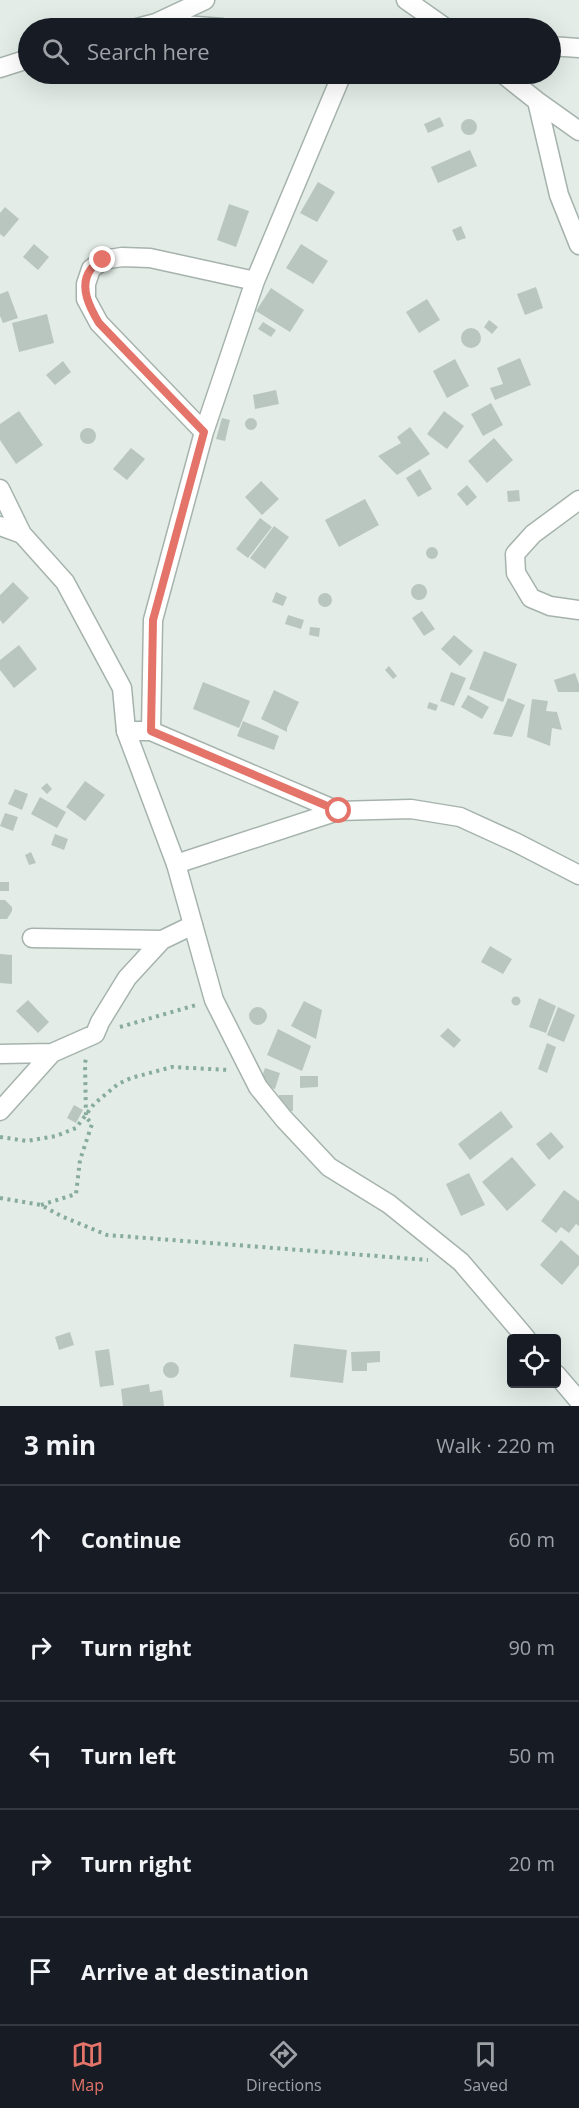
<!DOCTYPE html>
<meta charset="utf-8">
<style>
:root{--surface:#171b24;--page:#242831;--text:#f1f3f6;--muted:#9ea1a6;--line:#363941;--accent:#e47469}
body{margin:0;font-family:"Open Sans",sans-serif;background:var(--page);color:var(--text)}
.controls{position:absolute;right:18px;bottom:18px;display:grid;overflow:hidden;border-radius:6px;box-shadow:0 6px 24px #0002}
.controls button{width:54px;height:54px;display:grid;place-items:center;padding:0;border:0;border-bottom:2px solid var(--line);background:var(--surface);color:var(--text);font:30px sans-serif}
.stop{position:absolute;width:18px;height:18px;margin:-14px;border:4px solid #e47469;border-radius:50%;background:#fff}
.stop.end{background:#e47469;border-color:#fff;box-shadow:0 2px 6px #0008}
.list{margin:0;padding:0;list-style:none}
h2{display:flex;justify-content:space-between;align-items:center;height:78px;margin:0;padding:0 24px;font-size:26px}
h2 small{font-size:20px;font-weight:400;color:var(--muted)}
.list li{display:grid;grid-template-columns:39px 1fr auto;gap:18px;align-items:center;box-sizing:border-box;height:108px;padding:0 24px;border-top:2px solid var(--line)}
.list b{display:block;font-size:22px;white-space:nowrap}
.list em{font-size:20px;font-style:normal;color:var(--muted)}
.icon{flex:none;width:33px;height:33px;fill:none;stroke:currentColor;stroke-width:2;stroke-linecap:round;stroke-linejoin:round}
.map{position:relative;flex:none;width:579px;height:1406px;overflow:hidden}
.search{position:absolute;background:var(--surface);box-shadow:0 6px 24px #0002;left:18px;right:18px;top:18px;height:66px;display:flex;align-items:center;gap:15px;box-sizing:border-box;padding:0 21px;border-radius:33px;color:var(--muted);font-size:22px}
.sheet{height:618px;background:var(--surface)}
nav{display:flex;justify-content:space-around;align-items:center;box-sizing:border-box;height:84px;border-top:2px solid var(--line);background:var(--surface);font-size:16px;color:var(--muted)}
nav a{display:grid;justify-items:center;gap:3px}
nav .on{color:var(--accent)}
.map>svg:first-child{display:block}
</style>
<div class="map">
<svg width="579" height="1406" viewBox="0 0 579 1406">
<rect width="100%" height="100%" fill="#e3ece7"/>
<path fill="#b9c6bf" d="M453 74 454 80 439 83 438 75Z
M440 117 444 126 428 133 424 124Z
M461 127a8 8 0 1 1 16 0a8 8 0 1 1-16 0Z
M470 150 477 166 438 183 431 167Z
M318 182 335 192 317 222 300 213Z
M229 204 249 211 236 247 217 240Z
M5 207 19 219 4 237 0 234V213Z
M461 226 466 238 457 241 452 230Z
M34 244 49 257 38 270 23 257Z
M301 244 328 261 313 284 286 268Z
M536 287 543 308 525 315 517 294Z
M271 288 304 310 290 332 256 311Z
M8 291 18 318 3 323 0 316V294Z
M427 299 440 320 419 333 406 312Z
M47 314 54 343 19 352 12 323Z
M489 320 498 327 492 334 484 327Z
M263 322 276 330 271 337 258 329Z
M461 338a10 10 0 1 1 20 0a10 10 0 1 1-20 0Z
M520 358 531 385 495 400 490 388 503 384 497 368Z
M455 359 469 386 447 398 433 371Z
M63 361 71 372 55 385 46 375Z
M276 390 279 404 255 409 253 395Z
M491 403 503 425 483 436 471 414Z
M19 411 43 445 16 464 0 440V424Z
M444 411 464 426 447 449 427 434Z
M245 424a6 6 0 1 1 12 0a6 6 0 1 1-12 0Z
M222 418 230 420 225 441 216 439Z
M410 427 430 454 397 475 378 456 401 443 397 437Z
M80 436a8 8 0 1 1 16 0a8 8 0 1 1-16 0Z
M494 438 513 460 487 483 468 461Z
M131 448 145 459 127 480 113 469Z
M420 469 432 489 418 497 406 478Z
M261 481 279 499 262 515 245 497Z
M467 485 477 497 467 506 457 494Z
M519 490 520 501 508 502 507 491Z
M365 499 379 525 339 547 325 520Z
M260 518 272 527 248 558 236 549Z
M274 526 289 537 265 569 250 558Z
M426 553a6 6 0 1 1 12 0a6 6 0 1 1-12 0Z
M13 582 29 598 3 624 0 620V595Z
M411 592a8 8 0 1 1 16 0a8 8 0 1 1-16 0Z
M276 592 287 597 283 606 272 602Z
M318 600a7 7 0 1 1 14 0a7 7 0 1 1-14 0Z
M422 611 435 629 424 636 412 618Z
M288 615 304 620 301 629 285 624Z
M310 627 320 628 319 637 309 635Z
M454 635 473 651 460 666 441 649Z
M19 645 37 669 14 688 0 670V660Z
M484 651 517 664 503 702 469 689Z
M389 666 397 676 393 679 385 670Z
M451 672 466 678 454 706 440 701Z
M575 673 579 684V692H558L554 680Z
M203 682 250 701 239 728 193 709Z
M274 690 299 702 287 728V732L261 719Z
M468 695 489 707 482 719 461 707Z
M508 698 525 705 512 737 493 734Z
M532 699 548 701 546 711 557 712 562 730 552 728 550 746 527 737Z
M429 702 438 705 436 711 427 708Z
M243 721 279 736 274 750 237 736Z
M85 781 105 795 85 821 66 807Z
M47 783 52 789 47 794 41 788Z
M15 789 28 794 22 810 8 804Z
M40 797 66 812 57 828 31 814Z
M5 813 18 817 13 831 0 826Z
M55 834 68 839 64 850 51 845Z
M31 852 36 863 29 865 25 855Z
M0 882H9V891H0Z
M0 900H5L12 907V911L7 919H0Z
M490 946 512 959 503 974 481 962Z
M0 954 12 955V984L0 983Z
M511.5 1001a4.5 4.5 0 1 1 9 0a4.5 4.5 0 1 1-9 0Z
M539 998 556 1006 546 1033 529 1027Z
M28 1000 49 1022 38 1033 16 1011Z
M304 1001 322 1010 316 1039 291 1026Z
M558 1007 575 1015 564 1042 547 1035Z
M249 1016a9 9 0 1 1 18 0a9 9 0 1 1-18 0Z
M448 1028 461 1040 454 1048 440 1036Z
M278 1029 311 1046 302 1071 267 1055Z
M547 1043 556 1047 547 1073 538 1069Z
M265 1068 280 1073 275 1089 259 1085Z
M300 1076H318V1087L300 1088Z
M279 1095H293V1111H280Z
M74 1105 83 1110 76 1123 67 1118Z
M501 1111 513 1127 470 1160 458 1144Z
M551 1132 564 1147 549 1160 536 1144Z
M512 1157 536 1185 507 1211 482 1182Z
M469 1173 485 1205 461 1216 446 1184Z
M564 1190 579 1201V1226L576 1224 569 1233 561 1227 556 1233 541 1221Z
M561 1240 579 1256V1265L562 1285 540 1265Z
M70 1332 74 1345 59 1350 55 1337Z
M294 1344 347 1350 343 1383 290 1377Z
M109 1349 114 1385 100 1387 95 1351Z
M380 1351V1362L367 1363V1371H352L351 1352Z
M163 1370a8 8 0 1 1 16 0a8 8 0 1 1-16 0Z
M149 1384 150 1392 162 1390 164 1406H123L121 1389Z"/>
<g fill="none" stroke-linecap="round" stroke-linejoin="round">
<defs>
<path id="minor" d="M406 0 446 28
M158 23 222 28
M137 28 156 23 205 0
M550 46 579 48
M0 68 28 59
M503 74 537 101 579 131
M537 101 559 195 579 245
M204 432 99 323 86 299V284L91 269 103 260 122 257 150 258 255 281
M579 500 533 534 515 554 516 573 531 598 550 606 579 610
M0 526 22 534
M126 731H151L153 620 204 432 255 281 342 74
M151 731 338 811
M176 864 338 811 411 809 460 817 517 843 579 875
M32 938 162 940
M0 1054 52 1053
M0 1111 52 1053 95 1034 100 1022 127 978 162 940 193 925"/>
<path id="tertiary" d="M0 489 22 534 65 582 122 688 126 731 176 864 214 1000 258 1087 284 1119 329 1167 389 1204 461 1262 526 1338
M556 1374 579 1401"/>
</defs>
<use href="#minor" stroke="#a6b3ad" stroke-width="21"/>
<use href="#tertiary" stroke="#a6b3ad" stroke-width="21"/>
<path stroke="#87ac9b" stroke-width="4" stroke-dasharray="3 4.5" stroke-linecap="butt" d="M120 1027 196 1005
M0 1137 27 1141 56 1136 76 1128 94 1104 118 1084 131 1078 172 1067 229 1070
M0 1198 41 1205 61 1216 107 1235 428 1260
M41 1205 76 1194 80 1160 92 1124 86 1117 85 1063 86 1059"/>
<use href="#minor" stroke="#fff" stroke-width="18"/>
<use href="#tertiary" stroke="#fff" stroke-width="18"/>
</g>
<g fill="none" stroke-linecap="round" stroke-linejoin="round">
<path stroke="#e47469" stroke-width="8" d="M103 260C99 262 94 265 91 269 78 286 90 308 99 323L204 432 153 620 151 731 339 811"/>
</g>
</svg>
<div class="controls">
<button><svg class="icon" aria-label="locate" viewBox="0 0 24 24"><circle cx="12" cy="12" r="6"/><path d="M12 2v4M12 18v4M2 12h4M18 12h4"/></svg></button>
</div>
<div class="stop" style="left:339px;top:811px"></div>
<div class="stop end" style="left:103px;top:260px"></div>
<div class="search"><svg class="icon" aria-label="search" viewBox="0 0 24 24"><circle cx="10" cy="10" r="6"/><path d="M15 15l6 6"/></svg>Search here</div>
</div>
<section class="sheet">
<h2>3 min<small>Walk · 220 m</small></h2>
<ul class="list">
<li><svg class="icon" aria-label="ahead" viewBox="0 0 24 24"><path d="M12 20V5M6 11l6-6 6 6"/></svg><div><b>Continue</b></div><em>60 m</em></li>
<li><svg class="icon" aria-label="right" viewBox="0 0 24 24"><path d="M7 20v-9h11M14 6l5 5-5 5"/></svg><div><b>Turn right</b></div><em>90 m</em></li>
<li><svg class="icon" aria-label="left" viewBox="0 0 24 24"><path d="M17 20v-9H6M10 6l-5 5 5 5"/></svg><div><b>Turn left</b></div><em>50 m</em></li>
<li><svg class="icon" aria-label="right" viewBox="0 0 24 24"><path d="M7 20v-9h11M14 6l5 5-5 5"/></svg><div><b>Turn right</b></div><em>20 m</em></li>
<li><svg class="icon" aria-label="arrive" viewBox="0 0 24 24"><path d="M6 21V4h12l-3 4 3 4H6"/></svg><div><b>Arrive at destination</b></div></li>
</ul>
</section>
<nav>
<a class="on"><svg class="icon" aria-label="map" viewBox="0 0 24 24"><path d="M3 6l6-2 6 2 6-2v14l-6 2-6-2-6 2zM9 4v14M15 6v14"/></svg>Map</a>
<a><svg class="icon" aria-label="directions" viewBox="0 0 24 24"><path d="M12 3l9 9-9 9-9-9zM9 14v-3h6M13 9l2 2-2 2"/></svg>Directions</a>
<a><svg class="icon" aria-label="saved" viewBox="0 0 24 24"><path d="M7 4h10v16l-5-4-5 4z"/></svg>Saved</a>
</nav>
